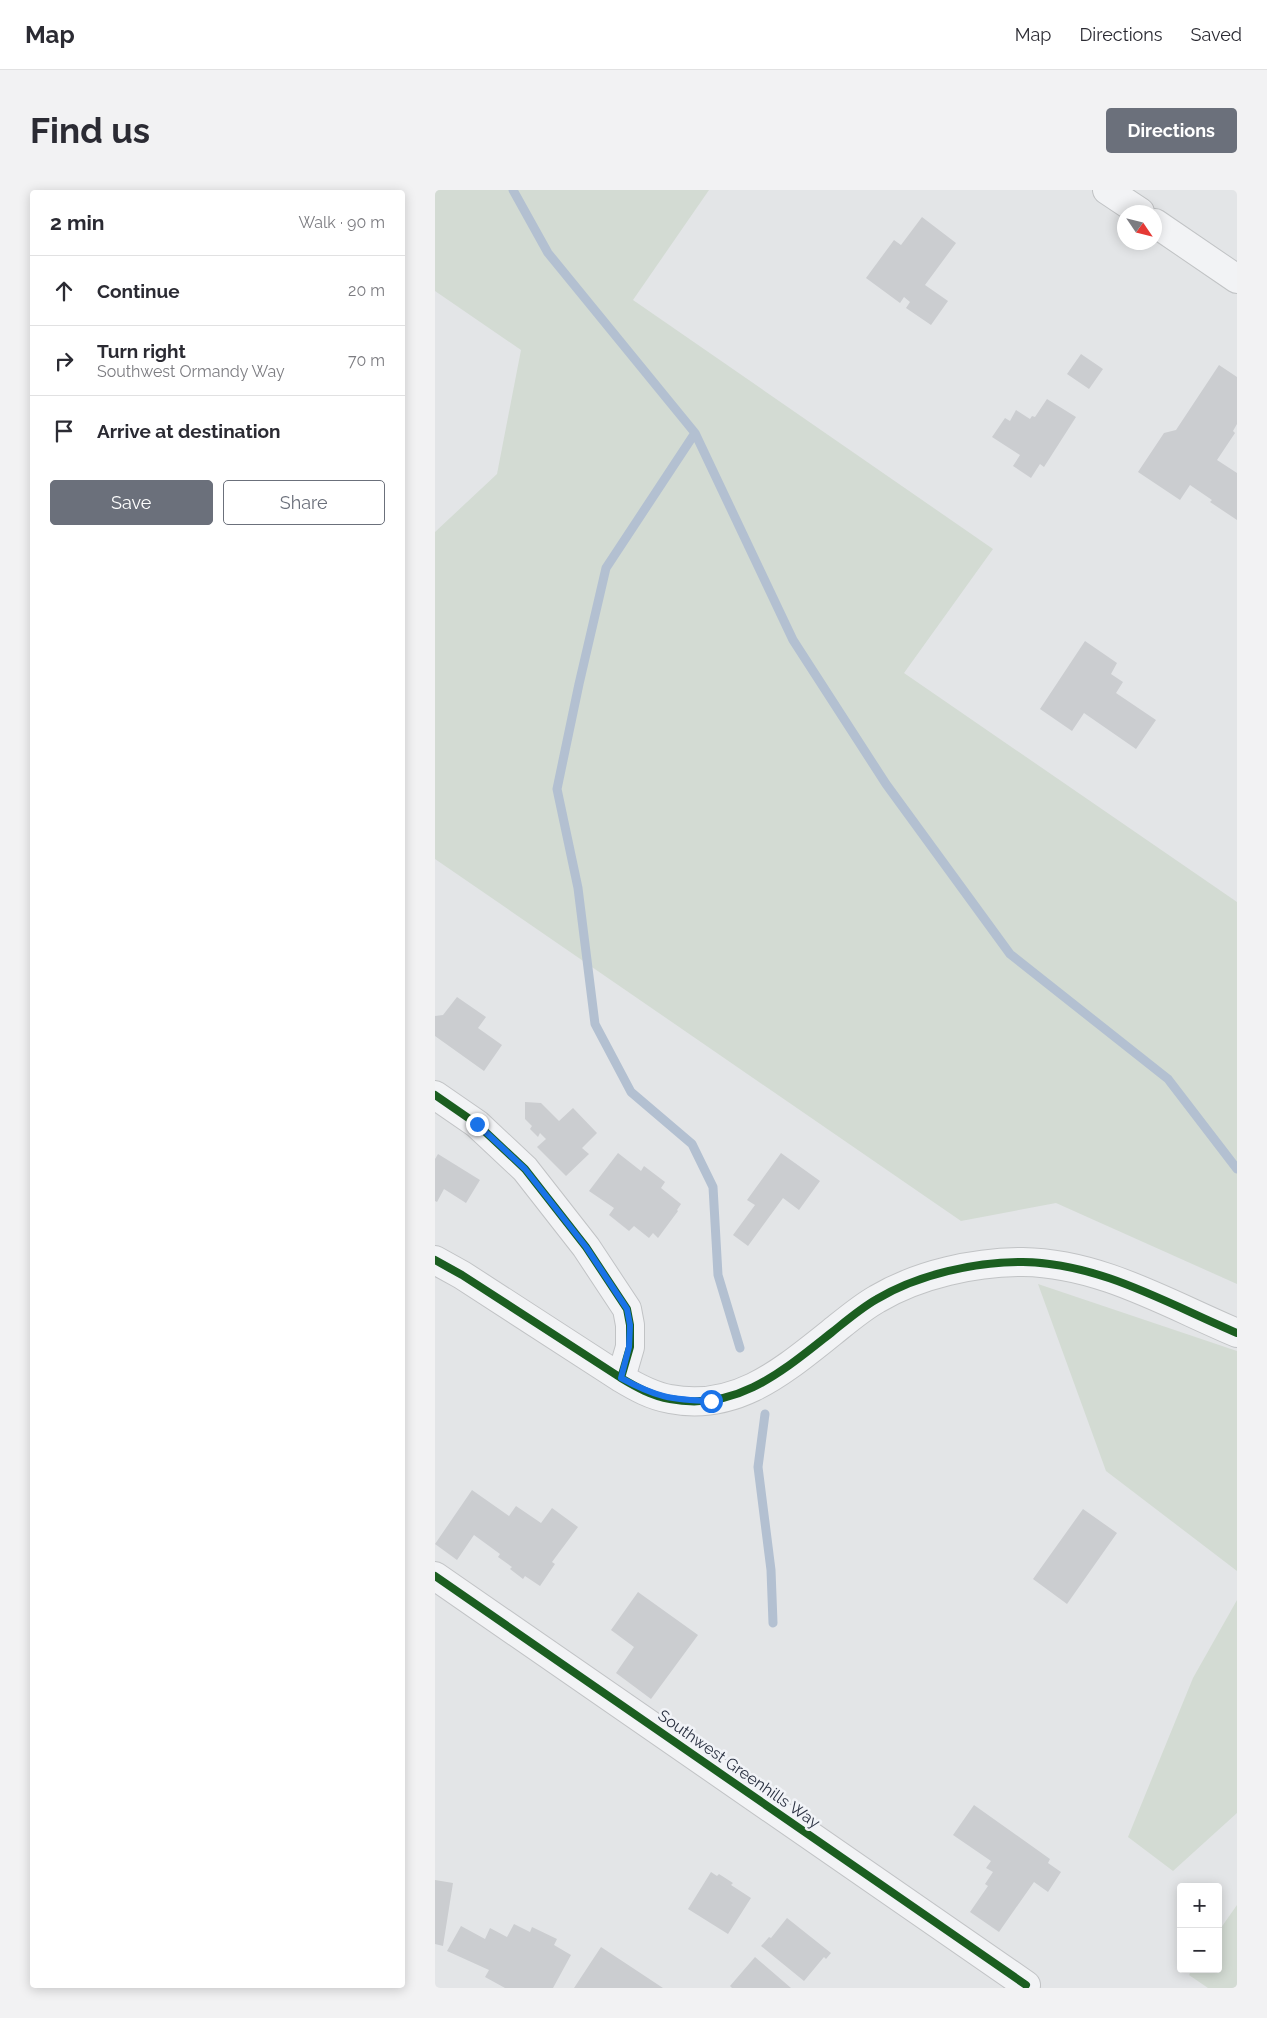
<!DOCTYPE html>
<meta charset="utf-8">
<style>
:root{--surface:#fff;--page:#f2f2f3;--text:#2b2b33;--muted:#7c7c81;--line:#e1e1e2;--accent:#6b707b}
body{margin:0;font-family:Raleway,sans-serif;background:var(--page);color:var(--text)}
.controls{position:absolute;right:15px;bottom:15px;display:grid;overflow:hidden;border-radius:5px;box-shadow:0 2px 12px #0003}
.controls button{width:45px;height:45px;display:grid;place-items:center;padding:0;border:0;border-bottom:1px solid var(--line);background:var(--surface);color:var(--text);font:25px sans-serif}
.compass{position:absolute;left:682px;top:15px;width:45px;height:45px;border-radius:50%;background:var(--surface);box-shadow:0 2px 12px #0003;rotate:125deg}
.stop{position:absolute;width:15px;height:15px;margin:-11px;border:4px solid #1a73e8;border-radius:50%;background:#fff}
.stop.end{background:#1a73e8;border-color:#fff;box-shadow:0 1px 5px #0008}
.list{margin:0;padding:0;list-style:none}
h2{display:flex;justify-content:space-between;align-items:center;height:65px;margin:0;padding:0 20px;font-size:21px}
h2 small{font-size:16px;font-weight:400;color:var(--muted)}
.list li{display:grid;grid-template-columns:32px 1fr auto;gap:15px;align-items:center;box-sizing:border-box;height:70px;padding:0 20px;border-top:1px solid var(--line)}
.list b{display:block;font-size:19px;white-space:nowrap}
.list p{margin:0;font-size:16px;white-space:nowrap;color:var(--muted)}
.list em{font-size:16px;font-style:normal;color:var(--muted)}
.actions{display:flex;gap:10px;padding:15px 20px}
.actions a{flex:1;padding:11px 0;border:1px solid var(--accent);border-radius:5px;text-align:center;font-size:18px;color:var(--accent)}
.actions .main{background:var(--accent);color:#fff}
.icon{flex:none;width:28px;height:28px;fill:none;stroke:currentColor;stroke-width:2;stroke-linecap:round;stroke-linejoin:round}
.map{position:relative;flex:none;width:802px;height:1798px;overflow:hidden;border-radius:5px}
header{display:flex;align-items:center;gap:30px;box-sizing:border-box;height:70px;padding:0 25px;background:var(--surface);border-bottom:1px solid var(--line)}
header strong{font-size:24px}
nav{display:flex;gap:28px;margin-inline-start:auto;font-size:18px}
.intro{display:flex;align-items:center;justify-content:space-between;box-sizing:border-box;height:120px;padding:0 30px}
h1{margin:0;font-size:35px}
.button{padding:12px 22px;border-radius:5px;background:var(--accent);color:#fff;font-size:18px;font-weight:700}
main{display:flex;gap:30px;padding:0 30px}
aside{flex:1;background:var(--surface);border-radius:5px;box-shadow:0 2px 12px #0003}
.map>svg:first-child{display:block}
</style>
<header>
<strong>Map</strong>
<nav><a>Map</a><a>Directions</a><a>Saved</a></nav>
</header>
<div class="intro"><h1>Find us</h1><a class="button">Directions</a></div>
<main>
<aside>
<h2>2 min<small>Walk · 90 m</small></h2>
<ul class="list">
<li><svg class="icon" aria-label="ahead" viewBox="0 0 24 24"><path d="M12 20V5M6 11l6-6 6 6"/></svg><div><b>Continue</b></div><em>20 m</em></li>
<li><svg class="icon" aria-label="right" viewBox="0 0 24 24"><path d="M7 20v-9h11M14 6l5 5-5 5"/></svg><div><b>Turn right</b><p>Southwest Ormandy Way</p></div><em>70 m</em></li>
<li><svg class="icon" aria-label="arrive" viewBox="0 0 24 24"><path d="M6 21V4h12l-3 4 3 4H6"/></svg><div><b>Arrive at destination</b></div></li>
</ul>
<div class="actions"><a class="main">Save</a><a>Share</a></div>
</aside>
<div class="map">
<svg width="802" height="1798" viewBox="0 0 802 1798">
<rect width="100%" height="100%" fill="#e3e5e7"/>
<path fill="#d3dbd3" d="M0 0H274L198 110 558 359 469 483 802 712V1094L621 1013 526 1031 0 669V342L62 284 86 160 0 101Z
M603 1094 802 1161V1381L671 1281Z
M802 1410V1623L738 1681 693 1647 758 1488Z
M802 1715V1798H773L754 1785 757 1779H783V1742Z"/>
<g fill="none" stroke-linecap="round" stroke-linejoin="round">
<path stroke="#b3c0d1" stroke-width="9" d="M78 0 113 63 260 243 358 450 451 594 575 764 733 889 802 979
M260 243 171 378 144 494 122 599 143 698 160 834 196 902 257 954 278 997 283 1085 305 1158
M330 1224 323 1277 336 1380 338 1433"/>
</g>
<path fill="#cbcdd0" d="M487 27 521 53 490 95 513 111 496 135 471 118 475 112 469 107 465 113 431 88 459 50 466 55Z
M646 164 668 179 654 199 632 184Z
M784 175 802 187V234L798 241 800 243 782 270 802 283V330L775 312 777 310 755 295 745 310 703 282 729 243 741 240Z
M612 209 641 227 609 277 605 274 596 288 578 276 585 265 557 247 570 228 575 231 581 220 595 229 597 226 600 227Z
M650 451 682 473 676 484 688 492 681 503 721 530 701 559 649 523 637 541 605 519Z
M22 807 51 827 43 838 67 855 49 881 0 846V826L8 825Z
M90 912 106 913 124 931 138 918 162 943 147 958 154 964 131 986 102 957 111 949 105 943 103 947 95 939 97 936 90 929Z
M183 963 206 981 209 976 230 992 226 998 246 1014 242 1020 243 1021 223 1048 218 1043 214 1048 199 1036 194 1041 174 1025 179 1018 154 1001Z
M346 963 385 991 364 1020 348 1008 313 1056 298 1045 320 1015 312 1010Z
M3 964 45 990 31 1013 9 999 2 1012 0 1011V969Z
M37 1300 74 1326 81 1316 106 1333 117 1318 143 1337 117 1372 120 1374 105 1396 90 1386 88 1389 75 1379 77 1377 63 1367 65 1364 39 1345 22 1370 0 1354Z
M648 1319 682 1343 632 1414 598 1389Z
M203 1402 263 1445 216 1509 181 1483 199 1457 176 1440Z
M539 1615 615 1669 613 1673 626 1682 613 1702 599 1692 564 1742 535 1722 553 1696 550 1694 558 1682 551 1678 556 1671 518 1645Z
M276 1682 282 1686 284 1684 298 1693 296 1695 316 1708 293 1744 253 1719Z
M0 1690 18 1693 8 1756 0 1754Z
M352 1728 396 1763 391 1769 389 1767 369 1791 326 1756 334 1747 336 1748Z
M79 1734 95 1742 97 1737 122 1749 119 1755 136 1765 118 1798H70L50 1787 54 1780 12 1761 26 1736 50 1749 55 1738 72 1747Z
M166 1757 228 1798H139Z
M320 1767 356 1798H297L295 1796Z"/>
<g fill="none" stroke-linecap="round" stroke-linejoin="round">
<defs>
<path id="minor" d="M672 0 705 22
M720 33 802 89
M0 905 42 934 90 979 151 1057 192 1119 195 1135V1157L186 1188
M0 1070 27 1085 186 1188C201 1197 217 1206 235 1209 301 1222 348 1181 396 1143 411 1131 426 1118 442 1109 484 1084 540 1072 588 1072 665 1073 733 1114 802 1143
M0 1386 591 1795"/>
</defs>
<use href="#minor" stroke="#c1c3c5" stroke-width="30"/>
<use href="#minor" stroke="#f2f3f5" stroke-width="28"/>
<defs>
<path id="cycleway" d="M0 905 42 934 90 979 151 1057 192 1119 195 1135V1157L186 1188
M0 1070 27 1085 186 1188C201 1197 217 1206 235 1209 301 1222 348 1181 396 1143 411 1131 426 1118 442 1109 484 1084 540 1072 588 1072 665 1073 733 1114 802 1143
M0 1386 591 1795"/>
</defs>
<use href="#cycleway" stroke="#f1f3f7" stroke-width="11"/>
<use href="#cycleway" stroke="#1b5e20" stroke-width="8"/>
</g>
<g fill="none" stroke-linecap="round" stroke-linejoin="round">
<path stroke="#1a73e8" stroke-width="6" d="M42 934 90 979 151 1057 192 1119 195 1135 194 1157 186 1188C221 1207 236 1210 276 1211"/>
</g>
<g text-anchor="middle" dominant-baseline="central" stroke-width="5" stroke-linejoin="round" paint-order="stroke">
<g font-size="16" fill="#2a3141" stroke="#f1f3f7">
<text transform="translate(304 1579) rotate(35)">Southwest Greenhills Way</text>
</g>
</g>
</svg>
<div class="controls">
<button>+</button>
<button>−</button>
</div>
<svg class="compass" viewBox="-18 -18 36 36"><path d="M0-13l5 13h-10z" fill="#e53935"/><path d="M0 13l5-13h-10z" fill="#7c7c81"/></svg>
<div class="stop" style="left:276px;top:1211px"></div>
<div class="stop end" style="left:42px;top:934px"></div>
</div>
</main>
